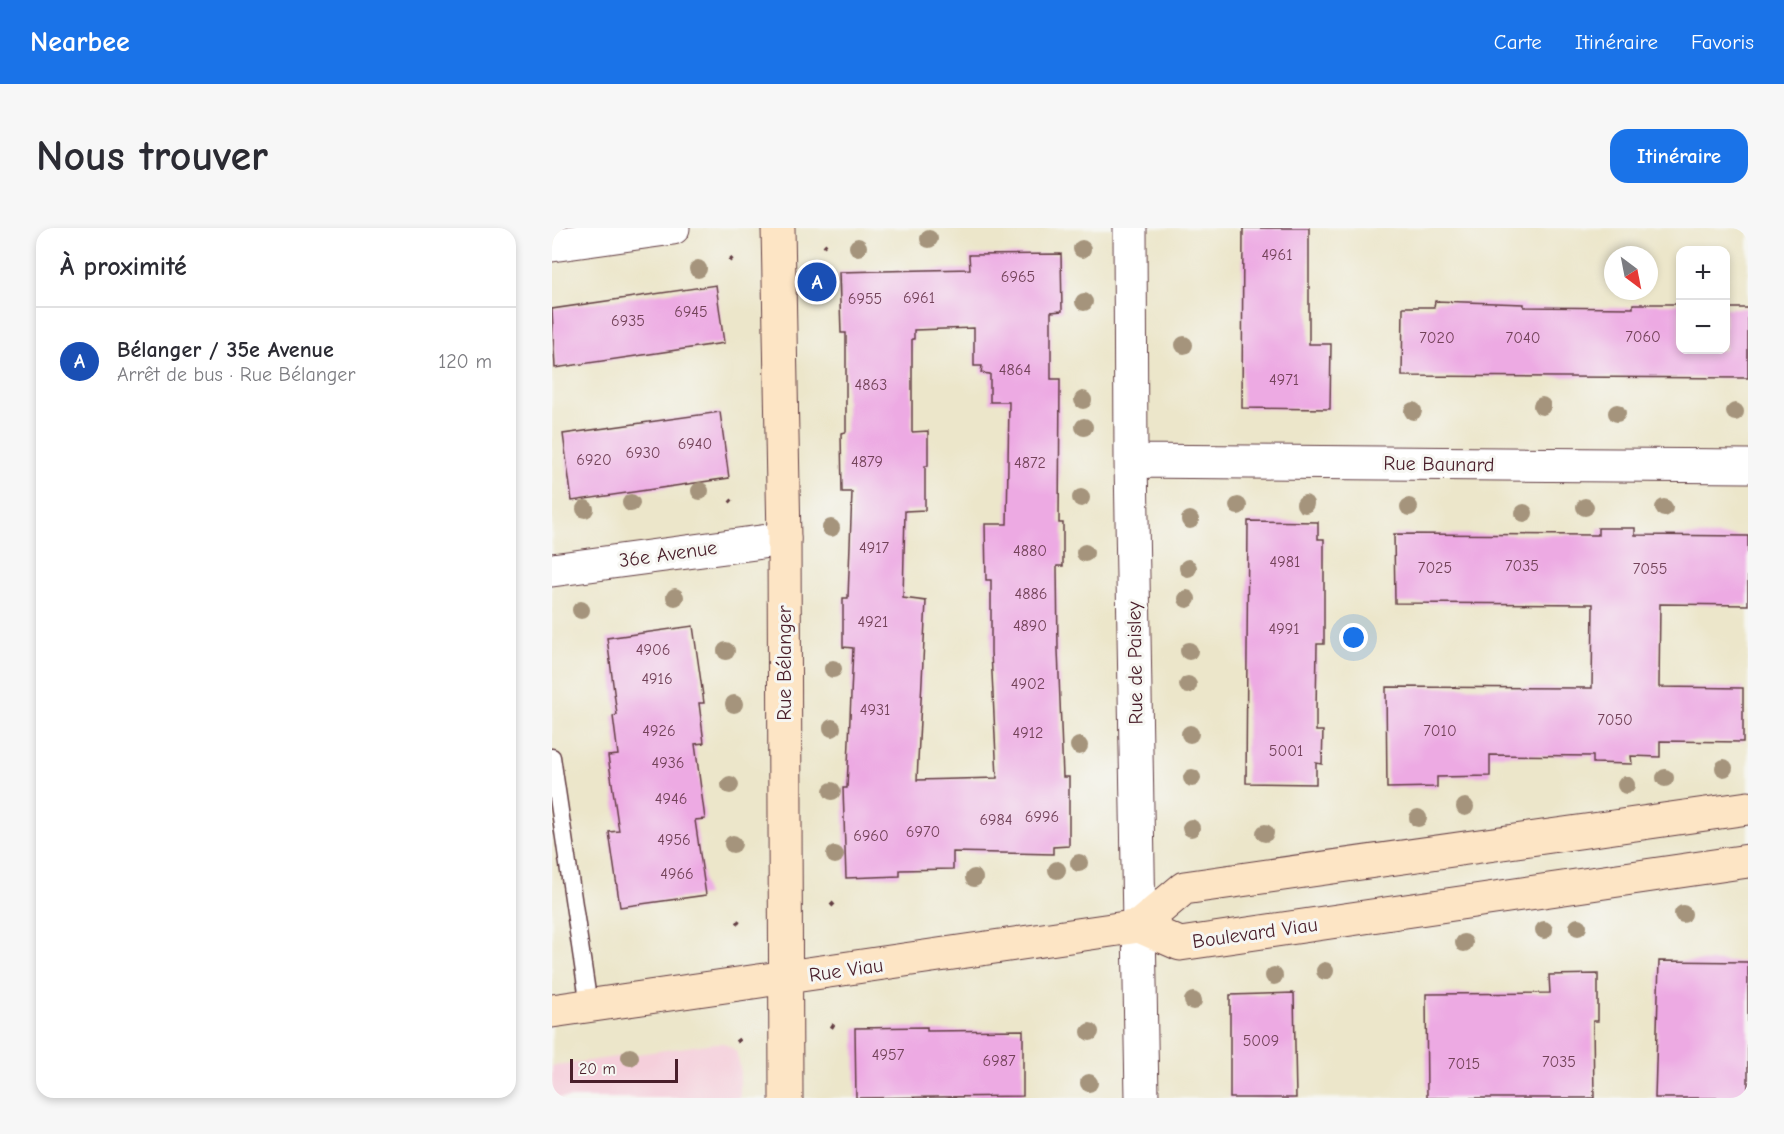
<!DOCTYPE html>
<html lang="fr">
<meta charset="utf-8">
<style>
:root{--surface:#fff;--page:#f7f7f7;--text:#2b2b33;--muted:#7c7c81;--line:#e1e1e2;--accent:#1a73e8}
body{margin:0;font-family:"Comic Neue",sans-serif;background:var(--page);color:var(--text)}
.controls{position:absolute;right:18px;top:18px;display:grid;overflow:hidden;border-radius:12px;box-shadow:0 3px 9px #0003}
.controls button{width:54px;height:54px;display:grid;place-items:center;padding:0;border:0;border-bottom:2px solid var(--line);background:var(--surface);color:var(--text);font:30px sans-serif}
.compass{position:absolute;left:1052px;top:18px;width:54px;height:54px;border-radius:50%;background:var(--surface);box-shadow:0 3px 9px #0003;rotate:148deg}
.scale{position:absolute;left:18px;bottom:15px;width:108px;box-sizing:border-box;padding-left:6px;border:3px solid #4a1f2b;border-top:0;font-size:16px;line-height:21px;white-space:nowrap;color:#4a1f2b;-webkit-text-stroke:4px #f6f6f2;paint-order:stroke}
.you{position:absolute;left:802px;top:410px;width:21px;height:21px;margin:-15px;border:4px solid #fff;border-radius:50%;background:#1a73e8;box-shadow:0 0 0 9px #1a73e833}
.badge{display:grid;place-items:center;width:39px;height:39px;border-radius:50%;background:var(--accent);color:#fff;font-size:20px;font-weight:700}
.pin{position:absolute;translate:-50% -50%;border:3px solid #fff;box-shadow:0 2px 6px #0006}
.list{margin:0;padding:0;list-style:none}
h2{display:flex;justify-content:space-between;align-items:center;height:78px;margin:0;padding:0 24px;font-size:26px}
h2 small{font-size:20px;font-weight:400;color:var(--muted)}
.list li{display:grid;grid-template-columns:39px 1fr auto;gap:18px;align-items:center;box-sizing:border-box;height:108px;padding:0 24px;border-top:2px solid var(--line)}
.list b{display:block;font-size:22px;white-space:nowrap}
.list p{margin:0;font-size:20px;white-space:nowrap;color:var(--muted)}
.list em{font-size:20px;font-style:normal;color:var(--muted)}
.map{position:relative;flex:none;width:1196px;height:870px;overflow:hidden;border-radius:18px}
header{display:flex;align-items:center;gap:36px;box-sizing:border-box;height:84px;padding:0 30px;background:var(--accent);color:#fff}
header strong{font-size:28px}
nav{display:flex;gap:33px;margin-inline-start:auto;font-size:21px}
.intro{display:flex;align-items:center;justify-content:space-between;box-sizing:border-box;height:144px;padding:0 36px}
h1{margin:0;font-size:42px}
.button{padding:15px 27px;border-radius:18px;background:var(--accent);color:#fff;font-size:21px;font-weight:700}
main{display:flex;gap:36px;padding:0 36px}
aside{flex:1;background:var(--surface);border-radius:18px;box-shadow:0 3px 9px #0003}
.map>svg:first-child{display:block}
</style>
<header>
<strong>Nearbee</strong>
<nav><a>Carte</a><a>Itinéraire</a><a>Favoris</a></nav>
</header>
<div class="intro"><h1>Nous trouver</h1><a class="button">Itinéraire</a></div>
<main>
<aside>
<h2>À proximité<small></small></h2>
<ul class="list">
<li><span class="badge" style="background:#1a4fb4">A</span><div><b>Bélanger / 35e Avenue</b><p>Arrêt de bus · Rue Bélanger</p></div><em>120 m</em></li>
</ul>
</aside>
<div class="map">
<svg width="1196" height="870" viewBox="0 0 1196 870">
<rect width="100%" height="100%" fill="#f6f6f2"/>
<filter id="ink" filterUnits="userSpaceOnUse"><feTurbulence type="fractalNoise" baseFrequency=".0167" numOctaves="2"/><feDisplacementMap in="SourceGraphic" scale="12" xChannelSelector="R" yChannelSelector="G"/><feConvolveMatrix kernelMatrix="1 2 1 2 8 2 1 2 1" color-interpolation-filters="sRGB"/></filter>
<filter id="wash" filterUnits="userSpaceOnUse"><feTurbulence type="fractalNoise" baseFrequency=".008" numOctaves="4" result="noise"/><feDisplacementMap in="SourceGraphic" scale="24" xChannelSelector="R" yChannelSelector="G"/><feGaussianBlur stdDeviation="1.35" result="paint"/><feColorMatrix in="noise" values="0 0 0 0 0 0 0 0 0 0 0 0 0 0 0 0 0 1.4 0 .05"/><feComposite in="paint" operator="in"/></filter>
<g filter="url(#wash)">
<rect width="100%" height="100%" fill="#ece6ca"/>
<path fill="#f5cfdb" d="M163 815H172L184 823 188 838V870H0V838Z"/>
<g id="blocks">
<path fill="#edaae3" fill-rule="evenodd" d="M691 0H757V116H779L778 181 690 180Z
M509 26 510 83 499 84V151H508L507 295H511V338H505L506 422 511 549H517V618L501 619V626L401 624V641L348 642V648L294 650 291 560H295L301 420 291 419V370H296L300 264H290L289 205 294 204V105H289L287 44 418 41 417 27ZM422 100V138H430L429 145 438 146V174H457L455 296H433L434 352H439V424L445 550 365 552 374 373 351 370 353 283 373 282V238H376V203L360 204V111H362V102Z
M164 57 172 115 3 140 0 81Z
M883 73 972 76V79L1081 80V76H1128V122H1173V80H1196V150L850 148 851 79H882Z
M168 184 177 250 20 273 11 206Z
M696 293 766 294V311H772V416H765L764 485V503H771L770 536 764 535V556L694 555Z
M1046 300H1083V307L1196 308V377L1108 376 1107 459 1191 460V514L1108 513V529L1079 528 1080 536 1041 535V528L938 527V548L885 549V559L835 560 834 459 1040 460 1041 376 843 375 842 306 1046 307Z
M141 398 152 475H147L152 515 143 516 153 591 143 592 154 667 68 679 57 604 67 603 56 528 66 527 61 488 65 487 55 410Z
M1107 733 1196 734V870H1103Z
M1046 746V793H1041L1042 870H875L874 766 998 765 997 747Z
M742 765 744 870H678V767Z
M375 799V803L471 802V868L304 870 303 800Z"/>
</g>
</g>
<g filter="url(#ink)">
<use href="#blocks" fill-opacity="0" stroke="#623d43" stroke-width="1.5"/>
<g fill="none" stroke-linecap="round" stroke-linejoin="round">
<defs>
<path id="lane" d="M0 529 37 778"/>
<path id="street" d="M578 0 579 233 590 870
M0 17 121 0
M579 233 1196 238
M0 342 232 311"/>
<path id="secondary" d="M226 0 232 311 234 870
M587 698 632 660 1196 580
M587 698 628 716 1196 633
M0 783 587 698"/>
</defs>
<use href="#lane" stroke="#623d43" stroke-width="19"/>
<use href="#street" stroke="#623d43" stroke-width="35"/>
<use href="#secondary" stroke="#623d43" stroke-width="35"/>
<path stroke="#623d43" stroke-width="4" stroke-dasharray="4.5 4.5" stroke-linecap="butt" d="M272 16 274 18
M177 33 181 29
M178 272 180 274
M279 678 282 675
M185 693 188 695
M279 797 282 799
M184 814 188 811"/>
<use href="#lane" stroke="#fff" stroke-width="16"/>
<use href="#street" stroke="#fff" stroke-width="33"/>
<use href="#secondary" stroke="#fde5c5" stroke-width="33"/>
</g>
<g fill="#a5947c">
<circle cx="377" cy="11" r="9"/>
<circle cx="306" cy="19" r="9"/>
<circle cx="530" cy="21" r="9"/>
<circle cx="146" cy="41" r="9"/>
<circle cx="532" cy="74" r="9"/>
<circle cx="632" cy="117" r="9"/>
<circle cx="531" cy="172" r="9"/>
<circle cx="990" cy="178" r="9"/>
<circle cx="861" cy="183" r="9"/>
<circle cx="1183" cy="184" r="9"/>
<circle cx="1065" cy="185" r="9"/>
<circle cx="532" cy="199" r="9"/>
<circle cx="148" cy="263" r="9"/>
<circle cx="529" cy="270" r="9"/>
<circle cx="79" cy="275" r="9"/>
<circle cx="753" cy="276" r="9"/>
<circle cx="686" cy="278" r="9"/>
<circle cx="857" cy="279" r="9"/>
<circle cx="1033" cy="279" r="9"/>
<circle cx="1112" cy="280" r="9"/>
<circle cx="33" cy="281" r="9"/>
<circle cx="972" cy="285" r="9"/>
<circle cx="638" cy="292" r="9"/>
<circle cx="279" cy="300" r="9"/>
<circle cx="533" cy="325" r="9"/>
<circle cx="636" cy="340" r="9"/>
<circle cx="123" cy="369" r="9"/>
<circle cx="635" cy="371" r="9"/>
<circle cx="29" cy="382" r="9"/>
<circle cx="174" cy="423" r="9"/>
<circle cx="637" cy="423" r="9"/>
<circle cx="281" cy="441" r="9"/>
<circle cx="636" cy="457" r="9"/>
<circle cx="182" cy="476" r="9"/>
<circle cx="280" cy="500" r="9"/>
<circle cx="638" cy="506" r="9"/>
<circle cx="527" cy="518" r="9"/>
<circle cx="1172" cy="540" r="9"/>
<circle cx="640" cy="550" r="9"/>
<circle cx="1113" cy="550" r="9"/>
<circle cx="178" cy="557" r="9"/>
<circle cx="1074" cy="557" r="9"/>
<circle cx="280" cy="563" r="9"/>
<circle cx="913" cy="579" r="9"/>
<circle cx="866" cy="590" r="9"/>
<circle cx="639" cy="600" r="9"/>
<circle cx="713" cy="605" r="9"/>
<circle cx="181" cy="616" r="9"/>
<circle cx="283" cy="627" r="9"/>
<circle cx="527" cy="635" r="9"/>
<circle cx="505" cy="642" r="9"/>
<circle cx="422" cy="650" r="9"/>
<circle cx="1131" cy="686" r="9"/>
<circle cx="1026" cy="699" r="9"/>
<circle cx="992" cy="702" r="9"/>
<circle cx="912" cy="715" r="9"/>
<circle cx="773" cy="743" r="9"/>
<circle cx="722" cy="748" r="9"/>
<circle cx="641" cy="773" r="9"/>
<circle cx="538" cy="804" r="9"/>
<circle cx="78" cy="829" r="9"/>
<circle cx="537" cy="855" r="9"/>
</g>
</g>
<g text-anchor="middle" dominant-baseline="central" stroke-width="6" stroke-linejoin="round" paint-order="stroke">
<g font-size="16" fill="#734259">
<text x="725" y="27">4961</text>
<text x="466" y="49">6965</text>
<text x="367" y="70">6961</text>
<text x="313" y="71">6955</text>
<text x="139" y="84">6945</text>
<text x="76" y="93">6935</text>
<text x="1091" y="109">7060</text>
<text x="885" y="110">7020</text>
<text x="971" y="110">7040</text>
<text x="463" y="142">4864</text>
<text x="732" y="152">4971</text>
<text x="319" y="157">4863</text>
<text x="143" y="216">6940</text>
<text x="91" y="225">6930</text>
<text x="42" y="232">6920</text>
<text x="315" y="234">4879</text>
<text x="478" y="235">4872</text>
<text x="322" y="320">4917</text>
<text x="478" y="323">4880</text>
<text x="733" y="334">4981</text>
<text x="970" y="338">7035</text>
<text x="883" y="340">7025</text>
<text x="1098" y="341">7055</text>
<text x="479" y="366">4886</text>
<text x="321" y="394">4921</text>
<text x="478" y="398">4890</text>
<text x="732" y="401">4991</text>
<text x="101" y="422">4906</text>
<text x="105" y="451">4916</text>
<text x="476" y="456">4902</text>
<text x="323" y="482">4931</text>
<text x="1063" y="492">7050</text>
<text x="107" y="503">4926</text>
<text x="888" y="503">7010</text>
<text x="476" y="505">4912</text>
<text x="734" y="523">5001</text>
<text x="116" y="535">4936</text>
<text x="119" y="571">4946</text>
<text x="490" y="589">6996</text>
<text x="444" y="592">6984</text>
<text x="371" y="604">6970</text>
<text x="319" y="608">6960</text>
<text x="122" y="612">4956</text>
<text x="125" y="646">4966</text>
<text x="709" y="813">5009</text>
<text x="336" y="827">4957</text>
<text x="447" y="833">6987</text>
<text x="1007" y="834">7035</text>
<text x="912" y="836">7015</text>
</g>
<g font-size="20" fill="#4a1f2b" stroke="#f6f6f2">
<text transform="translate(887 236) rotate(1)">Rue Baunard</text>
<text transform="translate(116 326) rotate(-8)">36e Avenue</text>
<text transform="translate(232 435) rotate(-90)">Rue Bélanger</text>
<text transform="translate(583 435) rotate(-91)">Rue de Paisley</text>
<text transform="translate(703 705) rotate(-8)">Boulevard Viau</text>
<text transform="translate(294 742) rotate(-8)">Rue Viau</text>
</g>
</g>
</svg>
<div class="controls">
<button>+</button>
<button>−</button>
</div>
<svg class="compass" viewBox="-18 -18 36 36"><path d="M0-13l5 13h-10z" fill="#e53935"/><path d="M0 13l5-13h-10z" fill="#7c7c81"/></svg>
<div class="scale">20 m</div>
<div class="you"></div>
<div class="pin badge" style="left:265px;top:54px;background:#1a4fb4">A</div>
</div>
</main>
